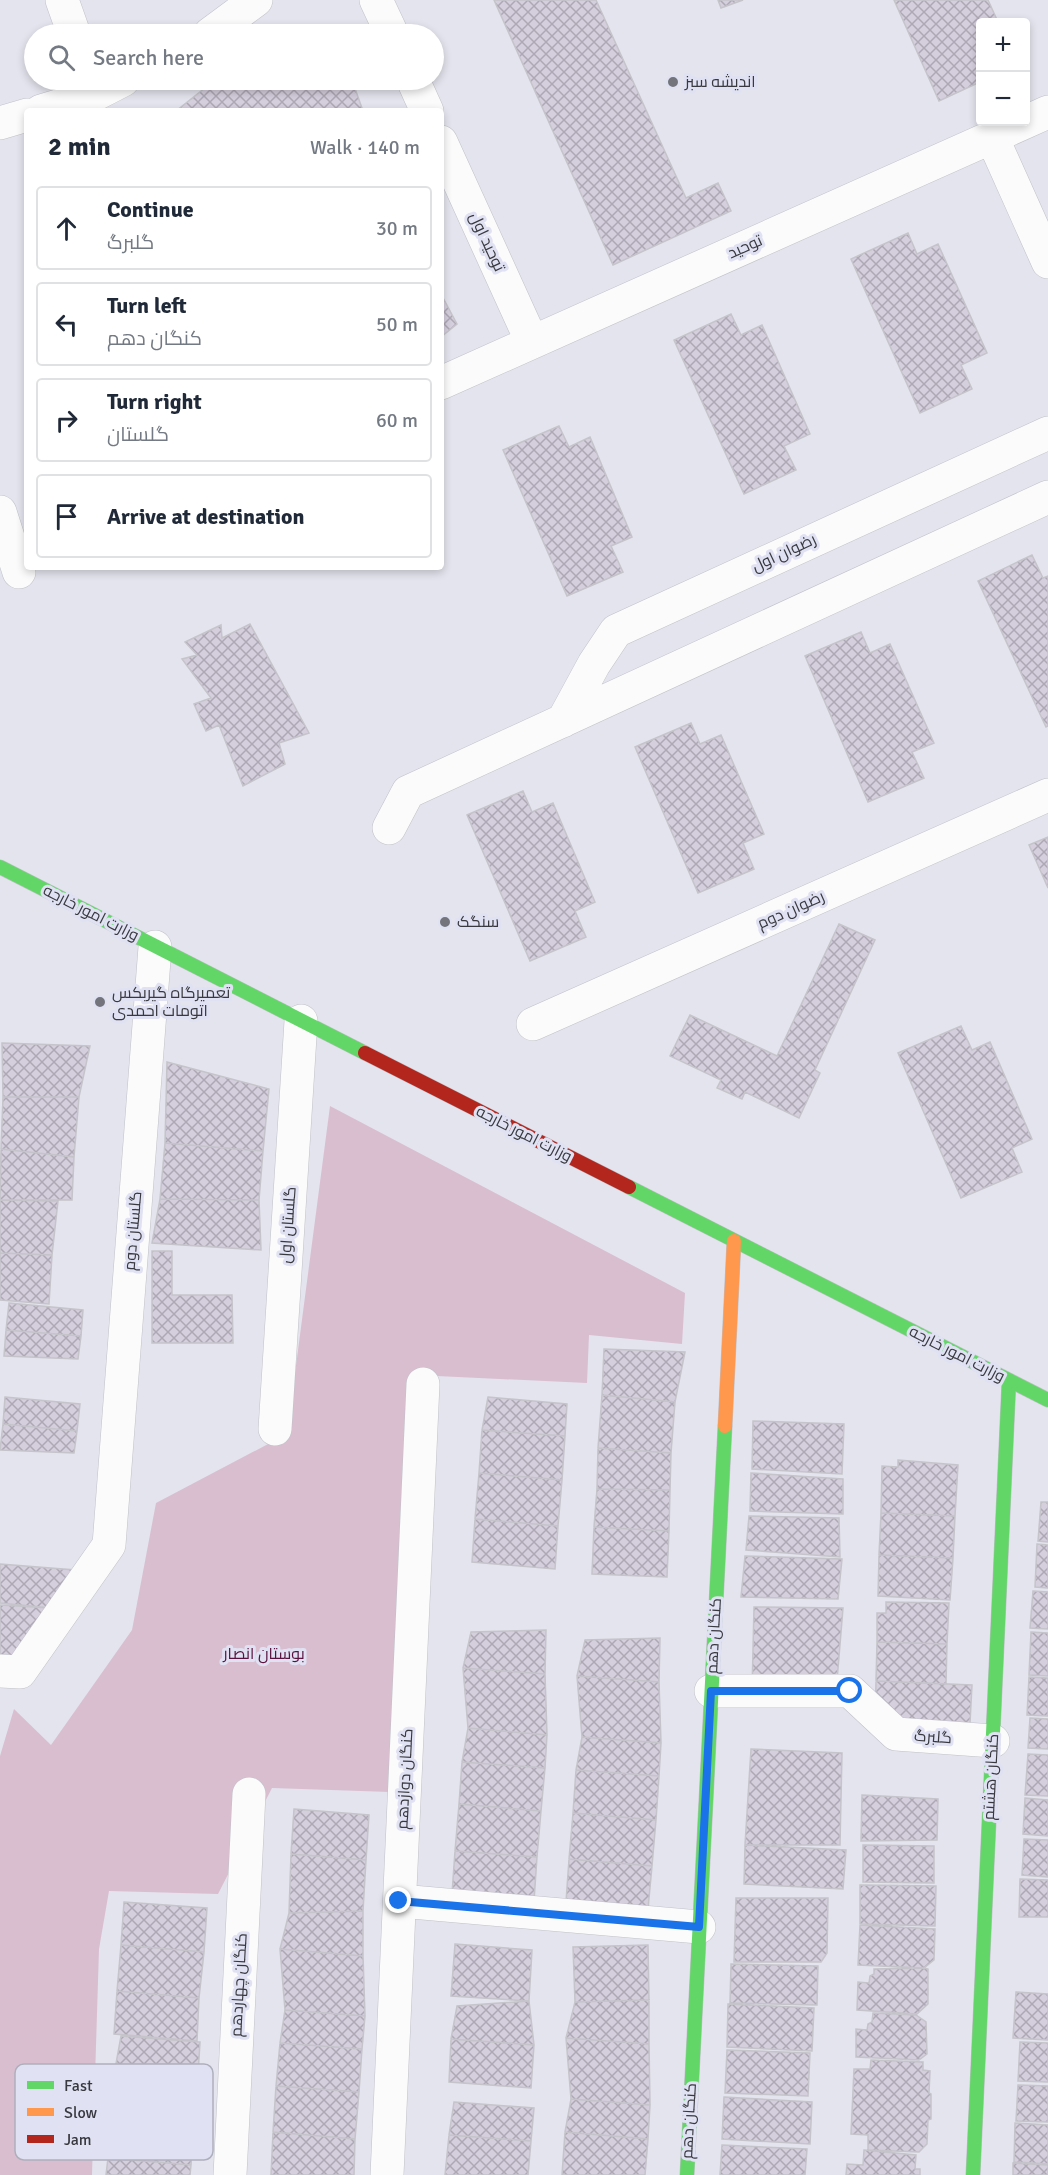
<!DOCTYPE html>
<meta charset="utf-8">
<style>
:root{--surface:#fff;--page:#f2f2f3;--text:#1f2937;--muted:#747a83;--line:#e0e1e3}
body{margin:0;font-family:Signika,Cairo,sans-serif;background:var(--page);color:var(--text)}
.controls{position:absolute;right:18px;top:18px;display:grid;overflow:hidden;border-radius:6px;box-shadow:0 3px 9px #0003}
.controls button{width:54px;height:54px;display:grid;place-items:center;padding:0;border:0;border-bottom:2px solid var(--line);background:var(--surface);color:var(--text);font:30px sans-serif}
.stop{position:absolute;width:18px;height:18px;margin:-14px;border:4px solid #1a73e8;border-radius:50%;background:#fff}
.stop.end{background:#1a73e8;border-color:#fff;box-shadow:0 2px 6px #0008}
.list{margin:0;padding:0;list-style:none}
h2{display:flex;justify-content:space-between;align-items:center;height:78px;margin:0;padding:0 24px;font-size:26px}
h2 small{font-size:20px;font-weight:400;color:var(--muted)}
.list li{display:grid;grid-template-columns:39px 1fr auto;gap:18px;align-items:center;box-sizing:border-box;height:84px;margin:0 12px 12px;padding:0 12px;border:2px solid var(--line);border-radius:6px}
.list b{display:block;font-size:22px;white-space:nowrap}
.list p{margin:0;font-size:20px;white-space:nowrap;color:var(--muted)}
.list em{font-size:20px;font-style:normal;color:var(--muted)}
.icon{flex:none;width:33px;height:33px;fill:none;stroke:currentColor;stroke-width:2;stroke-linecap:round;stroke-linejoin:round}
.map{position:relative;flex:none;width:1048px;height:2175px;overflow:hidden}
.search{position:absolute;background:var(--surface);box-shadow:0 3px 9px #0003;left:24px;top:24px;width:420px;height:66px;display:flex;align-items:center;gap:15px;box-sizing:border-box;padding:0 21px;border-radius:33px;color:var(--muted);font-size:22px}
.panel{position:absolute;background:var(--surface);box-shadow:0 3px 9px #0003;left:24px;top:108px;width:420px;height:462px;border-radius:6px}
.map>svg:first-child{display:block}
</style>
<div class="map">
<svg width="1048" height="2175" viewBox="0 0 1048 2175">
<defs>
<pattern id="building-cross-hatch" width="8" height="8" patternUnits="userSpaceOnUse" patternTransform="scale(1.5)"><rect width="8" height="8" fill="#d5cedd"/><path d="M0 0l8 8M0 8l8-8" fill="none" stroke="#aea8b5"/></pattern>
</defs>
<rect width="100%" height="100%" fill="#e4e4ee"/>
<path fill="#d9bed0" d="M330 1106 685 1293 682 1344 589 1335 587 1383 416 1375 390 1792 272 1788 218 1894 109 1891 99 1949 92 2175H0V1756L14 1709 51 1745 132 1630 156 1503 287 1434Z"/>
<path fill="url(#building-cross-hatch)" stroke="#c5c4ca" stroke-width="1.5" d="M494 0H596L686 198 718 183 731 211 613 265Z
M718 0H743L721 8Z
M894 0H988L998 22H980V82L939 101Z
M215 80H352L363 111H176Z
M908 233 917 254 938 244 987 353 961 365 972 389 920 413 851 259Z
M441 294 457 324 441 337Z
M731 314 741 335 762 325 810 434 784 446 796 470 744 494 674 340Z
M559 426 569 447 590 437 632 537 611 546 623 572 567 596 503 450Z
M1032 555 1043 578 1048 576V726L1046 727 978 581Z
M250 624 309 733 279 743 285 764 243 786 219 725 206 731 194 704 211 698 182 659 197 655 185 642 221 625 222 638Z
M861 632 870 653 890 644 934 743 912 752 924 778 868 802 805 656Z
M691 723 700 744 721 735 764 834 743 843 754 869 698 893 635 747Z
M523 791 532 812 553 803 595 902 575 911 586 937 530 961 467 815Z
M1048 837V888L1029 845Z
M839 924 875 940 815 1070 820 1073 799 1118 745 1092 742 1099 717 1088 721 1080 670 1056 690 1015 777 1056Z
M961 1026 972 1050 990 1042 1032 1139 1012 1148 1022 1172 961 1198 898 1053Z
M2 1043 90 1046 79 1097H3Z
M167 1062 269 1089 263 1151 165 1143Z
M3 1097H79L74 1157 1 1149Z
M165 1143 263 1151 259 1200 160 1199Z
M1 1149 74 1157 72 1200H0Z
M160 1199 259 1200 261 1250 152 1243Z
M0 1200 58 1201 52 1255 0 1253Z
M152 1251H172V1295H232L233 1343H152Z
M0 1253 52 1255 49 1304 0 1300Z
M9 1303 83 1310 81 1336 6 1330Z
M6 1330 81 1336 78 1359 4 1356Z
M604 1349 685 1352 675 1402 602 1395Z
M602 1395 675 1402 671 1453 598 1448Z
M5 1397 80 1404 77 1431 3 1424Z
M488 1397 567 1404 565 1436 482 1430Z
M753 1421 844 1424 842 1474 752 1469Z
M3 1424 77 1431 74 1453 0 1450Z
M482 1430 565 1436 562 1480 479 1473Z
M598 1448 671 1453 670 1490 597 1489Z
M898 1460 958 1465 955 1516 881 1513 882 1466 898 1467Z
M479 1473 562 1480 558 1526 475 1519Z
M751 1473 843 1479V1514L750 1511Z
M597 1489 670 1490 669 1531 594 1527Z
M1041 1502H1048V1542L1038 1541Z
M881 1513 955 1516 953 1558 879 1555Z
M749 1516 839 1518 840 1557 746 1550Z
M475 1519 558 1526 555 1569 472 1562Z
M594 1527 669 1531 667 1577 592 1574Z
M1037 1544 1048 1545V1588L1035 1587Z
M879 1555 953 1558 950 1600 878 1596Z
M745 1556 842 1559 838 1599 741 1597Z
M0 1564 75 1570 51 1608 0 1603Z
M1033 1591 1048 1592V1629L1030 1628Z
M886 1602 949 1603 947 1644 877 1642V1613H886Z
M0 1605 51 1608 15 1657 0 1656Z
M754 1607 843 1608 836 1693 752 1692Z
M546 1630 545 1674 463 1668 471 1632Z
M1031 1632 1048 1633V1676L1029 1675Z
M660 1638 659 1682 577 1676 585 1640Z
M877 1642 947 1644 946 1684 876 1681Z
M463 1668 545 1674 547 1735 468 1728Z
M577 1676 659 1682 661 1743 582 1737Z
M1029 1677 1048 1678V1716L1027 1715Z
M876 1681 972 1685 970 1723 875 1726Z
M1030 1718 1048 1719V1749L1028 1748Z
M468 1728 547 1735 545 1768 462 1762Z
M582 1737 661 1743 659 1776 576 1770Z
M751 1749 842 1753 840 1845H745Z
M1028 1754 1048 1755V1796L1025 1795Z
M462 1762 545 1768 541 1811 459 1804Z
M576 1770 659 1776 656 1820 573 1813Z
M862 1795 938 1799 937 1840 861 1841Z
M1025 1798 1048 1800V1836L1023 1834Z
M459 1804 541 1811 537 1857 455 1851Z
M294 1809 369 1815 366 1860 291 1854Z
M573 1813 656 1820 652 1866 569 1859Z
M1024 1839 1048 1840V1877L1022 1875Z
M745 1845 846 1850 843 1889 744 1884Z
M863 1845 934 1846V1883L863 1882Z
M455 1851 537 1857 534 1901 452 1894Z
M291 1854 366 1860 363 1911 289 1913Z
M569 1859 652 1866 648 1909 566 1902Z
M1020 1879 1048 1880V1917H1019Z
M860 1885 936 1886 935 1926 860 1924Z
M736 1898H828L827 1953 821 1962H734Z
M124 1902 207 1908 204 1952 121 1945Z
M363 1911V1956L280 1949 289 1913Z
M860 1925 935 1929 934 1960 924 1968 858 1965Z
M455 1944 532 1950 529 2001 451 1996Z
M121 1945 204 1952 199 1998 117 1991Z
M648 1945 649 2000 575 2002 573 1947Z
M280 1949 363 1956 365 2016 285 2010Z
M731 1964 818 1966 817 2005 730 2003Z
M924 1968 928 1969V2004L917 2014 857 2010 858 1982 869 1983 870 1976 874 1974V1969Z
M117 1991 199 1998 197 2041 114 2034Z
M1016 1992 1048 1994V2040L1013 2038Z
M649 2000V2044L566 2038 575 2002Z
M529 2001 534 2045 451 2039 457 2006Z
M728 2004 814 2008 812 2051 727 2047Z
M285 2010 365 2016 362 2049 280 2043Z
M873 2013 916 2015 926 2022 927 2054 919 2060 856 2057V2029L867 2030 868 2024 872 2022Z
M121 2036 200 2042 198 2075 115 2069Z
M566 2038 649 2044 650 2105 571 2099Z
M451 2039 534 2045 531 2088 449 2082Z
M1020 2042 1048 2043V2082L1018 2081Z
M280 2043 362 2049 359 2092 276 2086Z
M727 2050 810 2053 808 2096 725 2093Z
M871 2060 923 2062V2070L930 2071 929 2093 931 2094V2119L928 2120 927 2144 919 2152 868 2150V2135L851 2134 854 2069H870Z
M1018 2085 1048 2086V2122L1016 2121Z
M276 2086 359 2092 355 2139 273 2132Z
M724 2097 812 2102 810 2144 722 2139Z
M571 2099 650 2105 648 2139 565 2132Z
M454 2102 534 2108 531 2141 449 2135Z
M112 2112 194 2119 191 2165 108 2158Z
M1015 2123 1048 2125V2164L1014 2162Z
M273 2132 355 2139 354 2175H271Z
M565 2132 648 2139 645 2175H562Z
M449 2135 531 2141 528 2175H445Z
M722 2145 807 2149 805 2175H720Z
M864 2150 916 2155 915 2169H920V2175H846L847 2164 863 2165Z
M108 2158 191 2165 190 2175H106Z
M1013 2163 1048 2165V2175H1013Z"/>
<g fill="none" stroke-linecap="round" stroke-linejoin="round">
<defs>
<path id="street" d="M62 0 74 34
M376 0 392 34
M210 34 256 0
M413 80 427 111
M41 111 94 95 123 80
M0 123 27 115
M992 137 1048 262
M441 142 532 342
M441 383 1048 112
M0 512 19 572
M563 721 594 664 616 631 1048 433
M389 828 408 792 1048 497
M533 1024 1048 795
M275 1429 301 1021
M0 1671 20 1672 109 1545 155 947
M711 1691H850L896 1734 993 1741
M400 1901 699 1927
M230 2175 249 1794
M387 2175 423 1384"/>
<path id="fast" d="M0 867 365 1053
M629 1187 1048 1400
M687 2175 725 1426
M973 2175 1009 1380"/>
<path id="slow" d="M725 1426 734 1241"/>
<path id="jam" d="M365 1053 629 1187"/>
</defs>
<use href="#street" stroke="#c0c1c8" stroke-width="34"/>
<use href="#fast" stroke="#c0c1c8" stroke-width="15"/>
<use href="#slow" stroke="#c0c1c8" stroke-width="15"/>
<use href="#jam" stroke="#c0c1c8" stroke-width="15"/>
<use href="#street" stroke="#fbfbfc" stroke-width="33"/>
<use href="#fast" stroke="#63d668" stroke-width="14"/>
<use href="#slow" stroke="#ff974d" stroke-width="14"/>
<use href="#jam" stroke="#b3261e" stroke-width="14"/>
</g>
<g fill="none" stroke-linecap="round" stroke-linejoin="round">
<path stroke="#1a73e8" stroke-width="8" d="M399 1901 699 1927 711 1691H850"/>
</g>
<g fill="#74757c" stroke="#e0e1f2" stroke-width="2">
<circle cx="673" cy="82" r="6"/>
<circle cx="445" cy="922" r="6"/>
<circle cx="100" cy="1002" r="6"/>
</g>
<g text-anchor="middle" dominant-baseline="central" stroke-width="6" stroke-linejoin="round" paint-order="stroke">
<g font-size="16" fill="#38393f" stroke="#e0e1f2" text-anchor="start">
<text x="685" y="82">اندیشه سبز</text>
<text x="457" y="922">سنگک</text>
<text x="112" y="993">تعمیرگاه گیربکس<tspan x="112" dy="18">اتومات احمدی</tspan></text>
</g>
<g font-size="16" fill="#38393f" stroke="#e0e1f2">
<text transform="translate(487 242) rotate(65)">توحید اول</text>
<text transform="translate(745 247) rotate(-24)">توحید</text>
<text transform="translate(784 553) rotate(-25)">رضوان اول</text>
<text transform="translate(791 910) rotate(-24)">رضوان دوم</text>
<text transform="translate(91 913) rotate(27)">وزارت امور خارجه</text>
<text transform="translate(524 1134) rotate(27)">وزارت امور خارجه</text>
<text transform="translate(288 1225) rotate(-86)">گلستان اول</text>
<text transform="translate(133 1231) rotate(-85)">گلستان دوم</text>
<text transform="translate(957 1354) rotate(27)">وزارت امور خارجه</text>
<text transform="translate(714 1636) rotate(-87)">کنگان دهم</text>
<text transform="translate(933 1737) rotate(4)">گلبرگ</text>
<text transform="translate(991 1777) rotate(-87)">کنگان هشتم</text>
<text transform="translate(405 1779) rotate(-87)">کنگان دوازدهم</text>
<text transform="translate(239 1985) rotate(-87)">کنگان چهاردهم</text>
<text transform="translate(689 2121) rotate(-87)">کنگان دهم</text>
</g>
<g font-size="16" fill="#59123e" stroke="#e0e1f2">
<text x="264" y="1654">بوستان انصار</text>
</g>
</g>
<rect x="15" y="2064" width="198" height="96" rx="9" fill="#e0e1f2" stroke="#aeafbc" stroke-width="1.5"/>
<rect x="27" y="2081" width="27" height="8" fill="#63d668"/>
<rect x="27" y="2108" width="27" height="8" fill="#ff974d"/>
<rect x="27" y="2135" width="27" height="8" fill="#b3261e"/>
<g font-size="16" fill="#38393f">
<text x="64" y="2091">Fast</text>
<text x="64" y="2118">Slow</text>
<text x="64" y="2145">Jam</text>
</g>
</svg>
<div class="controls">
<button>+</button>
<button>−</button>
</div>
<div class="stop" style="left:850px;top:1691px"></div>
<div class="stop end" style="left:399px;top:1901px"></div>
<div class="search"><svg class="icon" aria-label="search" viewBox="0 0 24 24"><circle cx="10" cy="10" r="6"/><path d="M15 15l6 6"/></svg>Search here</div>
<section class="panel">
<h2>2 min<small>Walk · 140 m</small></h2>
<ul class="list">
<li><svg class="icon" aria-label="ahead" viewBox="0 0 24 24"><path d="M12 20V5M6 11l6-6 6 6"/></svg><div><b>Continue</b><p>گلبرگ</p></div><em>30 m</em></li>
<li><svg class="icon" aria-label="left" viewBox="0 0 24 24"><path d="M17 20v-9H6M10 6l-5 5 5 5"/></svg><div><b>Turn left</b><p>کنگان دهم</p></div><em>50 m</em></li>
<li><svg class="icon" aria-label="right" viewBox="0 0 24 24"><path d="M7 20v-9h11M14 6l5 5-5 5"/></svg><div><b>Turn right</b><p>گلستان</p></div><em>60 m</em></li>
<li><svg class="icon" aria-label="arrive" viewBox="0 0 24 24"><path d="M6 21V4h12l-3 4 3 4H6"/></svg><div><b>Arrive at destination</b></div></li>
</ul>
</section>
</div>
